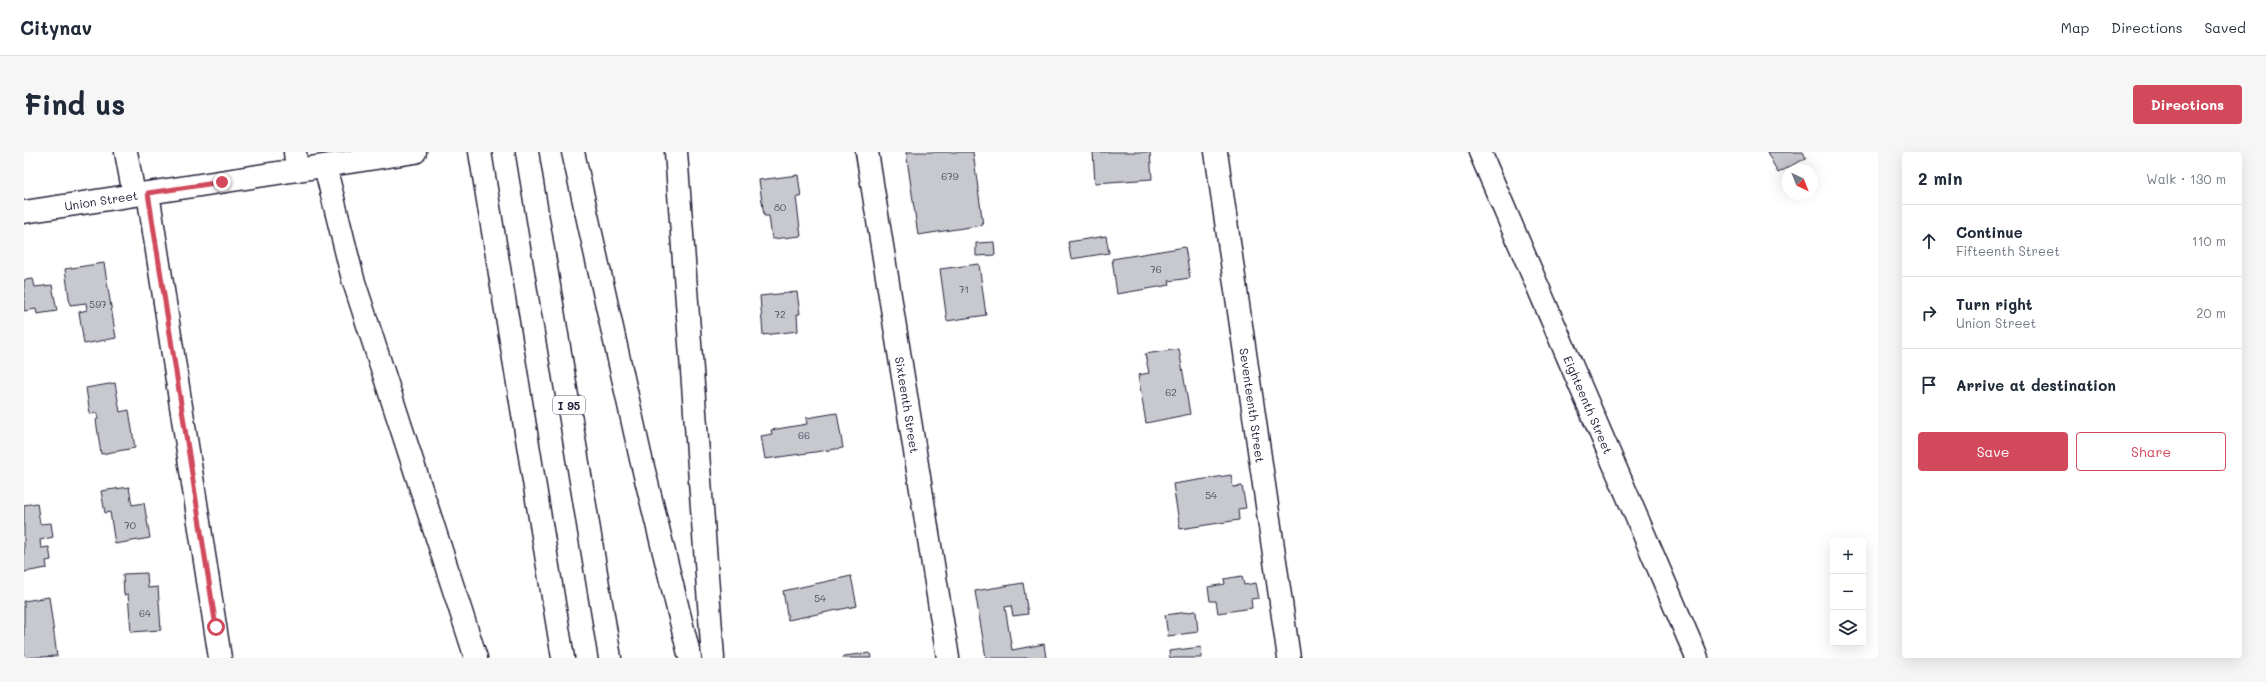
<!DOCTYPE html>
<meta charset="utf-8">
<style>
:root{--surface:#fff;--page:#f6f6f7;--text:#1f2937;--muted:#747a83;--line:#e0e1e3;--accent:#d1495b}
body{margin:0;font-family:Mali,sans-serif;background:var(--page);color:var(--text)}
.controls{position:absolute;right:12px;bottom:12px;display:grid;overflow:hidden;border-radius:4px;box-shadow:0 4px 16px #0002}
.controls button{width:36px;height:36px;display:grid;place-items:center;padding:0;border:0;border-bottom:1px solid var(--line);background:var(--surface);color:var(--text);font:20px sans-serif}
.compass{position:absolute;left:1758px;top:12px;width:36px;height:36px;border-radius:50%;background:var(--surface);box-shadow:0 4px 16px #0002;rotate:137deg}
.stop{position:absolute;width:12px;height:12px;margin:-9px;border:3px solid #d1495b;border-radius:50%;background:#fff}
.stop.end{background:#d1495b;border-color:#fff;box-shadow:0 1px 4px #0008}
.list{margin:0;padding:0;list-style:none}
h2{display:flex;justify-content:space-between;align-items:center;height:52px;margin:0;padding:0 16px;font-size:17px}
h2 small{font-size:13px;font-weight:400;color:var(--muted)}
.list li{display:grid;grid-template-columns:26px 1fr auto;gap:12px;align-items:center;box-sizing:border-box;height:72px;padding:0 16px;border-top:1px solid var(--line)}
.list b{display:block;font-size:15px;white-space:nowrap}
.list p{margin:0;font-size:13px;white-space:nowrap;color:var(--muted)}
.list em{font-size:13px;font-style:normal;color:var(--muted)}
.actions{display:flex;gap:8px;padding:12px 16px}
.actions a{flex:1;padding:9px 0;border:1px solid var(--accent);border-radius:4px;text-align:center;font-size:14px;color:var(--accent)}
.actions .main{background:var(--accent);color:#fff}
.icon{flex:none;width:22px;height:22px;fill:none;stroke:currentColor;stroke-width:2;stroke-linecap:round;stroke-linejoin:round}
.map{position:relative;flex:none;width:1854px;height:506px;overflow:hidden;border-radius:4px}
header{display:flex;align-items:center;gap:24px;box-sizing:border-box;height:56px;padding:0 20px;background:var(--surface);border-bottom:1px solid var(--line)}
header strong{font-size:19px}
nav{display:flex;gap:22px;margin-inline-start:auto;font-size:14px}
.intro{display:flex;align-items:center;justify-content:space-between;box-sizing:border-box;height:96px;padding:0 24px}
h1{margin:0;font-size:28px}
.button{padding:10px 18px;border-radius:4px;background:var(--accent);color:#fff;font-size:14px;font-weight:700}
main{display:flex;gap:24px;padding:0 24px}
aside{flex:1;background:var(--surface);border-radius:4px;box-shadow:0 4px 16px #0002}
.map>svg:first-child{display:block}
</style>
<header>
<strong>Citynav</strong>
<nav><a>Map</a><a>Directions</a><a>Saved</a></nav>
</header>
<div class="intro"><h1>Find us</h1><a class="button">Directions</a></div>
<main>
<div class="map">
<svg width="1854" height="506" viewBox="0 0 1854 506">
<rect width="100%" height="100%" fill="#fff"/>
<filter id="ink" filterUnits="userSpaceOnUse"><feTurbulence type="fractalNoise" baseFrequency=".025" numOctaves="2"/><feDisplacementMap in="SourceGraphic" scale="8" xChannelSelector="R" yChannelSelector="G"/><feConvolveMatrix kernelMatrix="1 2 1 2 8 2 1 2 1" color-interpolation-filters="sRGB"/></filter>
<g filter="url(#ink)">
<path fill="#c8c8cf" stroke="#22223b" d="M882 0H949L959 73 894 83Z
M1069 0H1126L1128 27 1071 31Z
M1743 0H1779L1782 6 1754 21Z
M774 23 777 45H772L777 84 748 87 745 64H740L735 28Z
M1082 84 1085 101 1047 107 1044 90Z
M970 90 971 103 952 104V91Z
M1161 95 1166 126 1145 129 1146 133 1093 142 1088 107Z
M80 111 92 186 60 192 55 160 63 158 62 151 46 153 41 117Z
M955 112 962 163 923 169 916 117Z
M9 127 11 135 28 133 33 159 13 162 12 157 0 159V128Z
M773 140 776 162H773L774 179 739 183 736 144Z
M1155 197 1166 262 1122 271 1114 223 1125 221 1121 202Z
M91 231 96 260 105 258 111 296 77 302 72 268 74 267 73 261 66 262 62 236Z
M813 261 819 296 741 307 737 284 748 282 747 278 783 272 782 266Z
M1207 323 1209 335 1218 334 1222 356 1214 357 1215 368 1156 377 1149 332Z
M105 335 108 353 120 351 126 386 91 392 86 360 81 361 77 339Z
M13 351 16 372 27 371 29 385 16 388 17 396 25 395 27 408 22 409 23 416 0 420V353Z
M123 421 124 436 134 435 137 478 107 480 104 442 100 443 99 422Z
M827 424 833 454 764 468 759 439Z
M1218 424 1220 433 1232 431 1235 446 1227 447 1228 456 1194 461 1192 449H1186L1184 435 1201 432 1200 427Z
M999 431 1004 462 989 464 987 454 981 455 988 498 1020 492 1022 506H962L951 439Z
M25 445 33 504 0 506V449Z
M1172 459 1174 480 1144 484 1141 463Z
M1177 495 1178 506H1146L1145 499Z
M846 501 847 506H819V504Z"/>
<g fill="none" stroke-linecap="round" stroke-linejoin="round">
<defs>
<g id="minor">
<path d="M102 0 110 43"/>
<path id="s1" d="M843 0 924 506"/>
<path id="s2" d="M1192 0 1265 506"/>
<path id="s3" d="M1456 0 1673 506"/>
<path d="M124 41 196 506"/>
</g>
<g id="secondary">
<path id="s4" d="M0 60 391 0"/>
</g>
<path id="motorway" d="M271 0 273 18
M456 0 539 506
M503 0 586 506
M549 0 617 307 666 506
M652 0 689 506
M301 14 329 127 452 506"/>
</defs>
<use href="#minor" stroke="#22223b" stroke-width="25"/>
<use href="#secondary" stroke="#22223b" stroke-width="25"/>
<use href="#motorway" stroke="#22223b" stroke-width="25"/>
<use href="#minor" stroke="#fff" stroke-width="22"/>
<use href="#secondary" stroke="#fff" stroke-width="22"/>
<use href="#motorway" stroke="#fff" stroke-width="22"/>
</g>
</g>
<g fill="none" stroke-linecap="round" stroke-linejoin="round" filter="url(#ink)">
<path stroke="#d1495b" stroke-width="5" d="M192 475 124 41 198 30"/>
</g>
<g text-anchor="middle" dominant-baseline="central" stroke-width="4" stroke-linejoin="round" paint-order="stroke">
<g font-size="10" fill="#4c4c60">
<text x="926" y="24">679</text>
<text x="756" y="55">80</text>
<text x="1132" y="117">76</text>
<text x="940" y="137">71</text>
<text x="74" y="152">597</text>
<text x="756" y="162">72</text>
<text x="1147" y="240">62</text>
<text x="780" y="283">66</text>
<text x="1187" y="343">54</text>
<text x="106" y="373">70</text>
<text x="796" y="446">54</text>
<text x="121" y="461">64</text>
</g>
<rect fill="#fff" stroke="#646476" stroke-width="1" x="529" y="244" width="32" height="18" rx="3"/>
<g font-size="11" font-weight="bold" fill="#22223b">
<text x="545" y="253">I 95</text>
</g>
<g font-size="12" fill="#22223b" stroke="#fff">
<text stroke="none"><textPath href="#s4" startOffset="78">Union Street</textPath></text>
<text stroke="none"><textPath href="#s1" startOffset="256">Sixteenth Street</textPath></text>
<text stroke="none"><textPath href="#s2" startOffset="256">Seventeenth Street</textPath></text>
<text stroke="none"><textPath href="#s3" startOffset="275">Eighteenth Street</textPath></text>
</g>
</g>
</svg>
<div class="controls">
<button>+</button>
<button>−</button>
<button><svg class="icon" aria-label="layers" viewBox="0 0 24 24"><path d="M12 4l9 5-9 5-9-5zM3 14l9 5 9-5"/></svg></button>
</div>
<svg class="compass" viewBox="-18 -18 36 36"><path d="M0-13l5 13h-10z" fill="#e53935"/><path d="M0 13l5-13h-10z" fill="#747a83"/></svg>
<div class="stop" style="left:192px;top:475px"></div>
<div class="stop end" style="left:198px;top:30px"></div>
</div>
<aside>
<h2>2 min<small>Walk · 130 m</small></h2>
<ul class="list">
<li><svg class="icon" aria-label="ahead" viewBox="0 0 24 24"><path d="M12 20V5M6 11l6-6 6 6"/></svg><div><b>Continue</b><p>Fifteenth Street</p></div><em>110 m</em></li>
<li><svg class="icon" aria-label="right" viewBox="0 0 24 24"><path d="M7 20v-9h11M14 6l5 5-5 5"/></svg><div><b>Turn right</b><p>Union Street</p></div><em>20 m</em></li>
<li><svg class="icon" aria-label="arrive" viewBox="0 0 24 24"><path d="M6 21V4h12l-3 4 3 4H6"/></svg><div><b>Arrive at destination</b></div></li>
</ul>
<div class="actions"><a class="main">Save</a><a>Share</a></div>
</aside>
</main>
